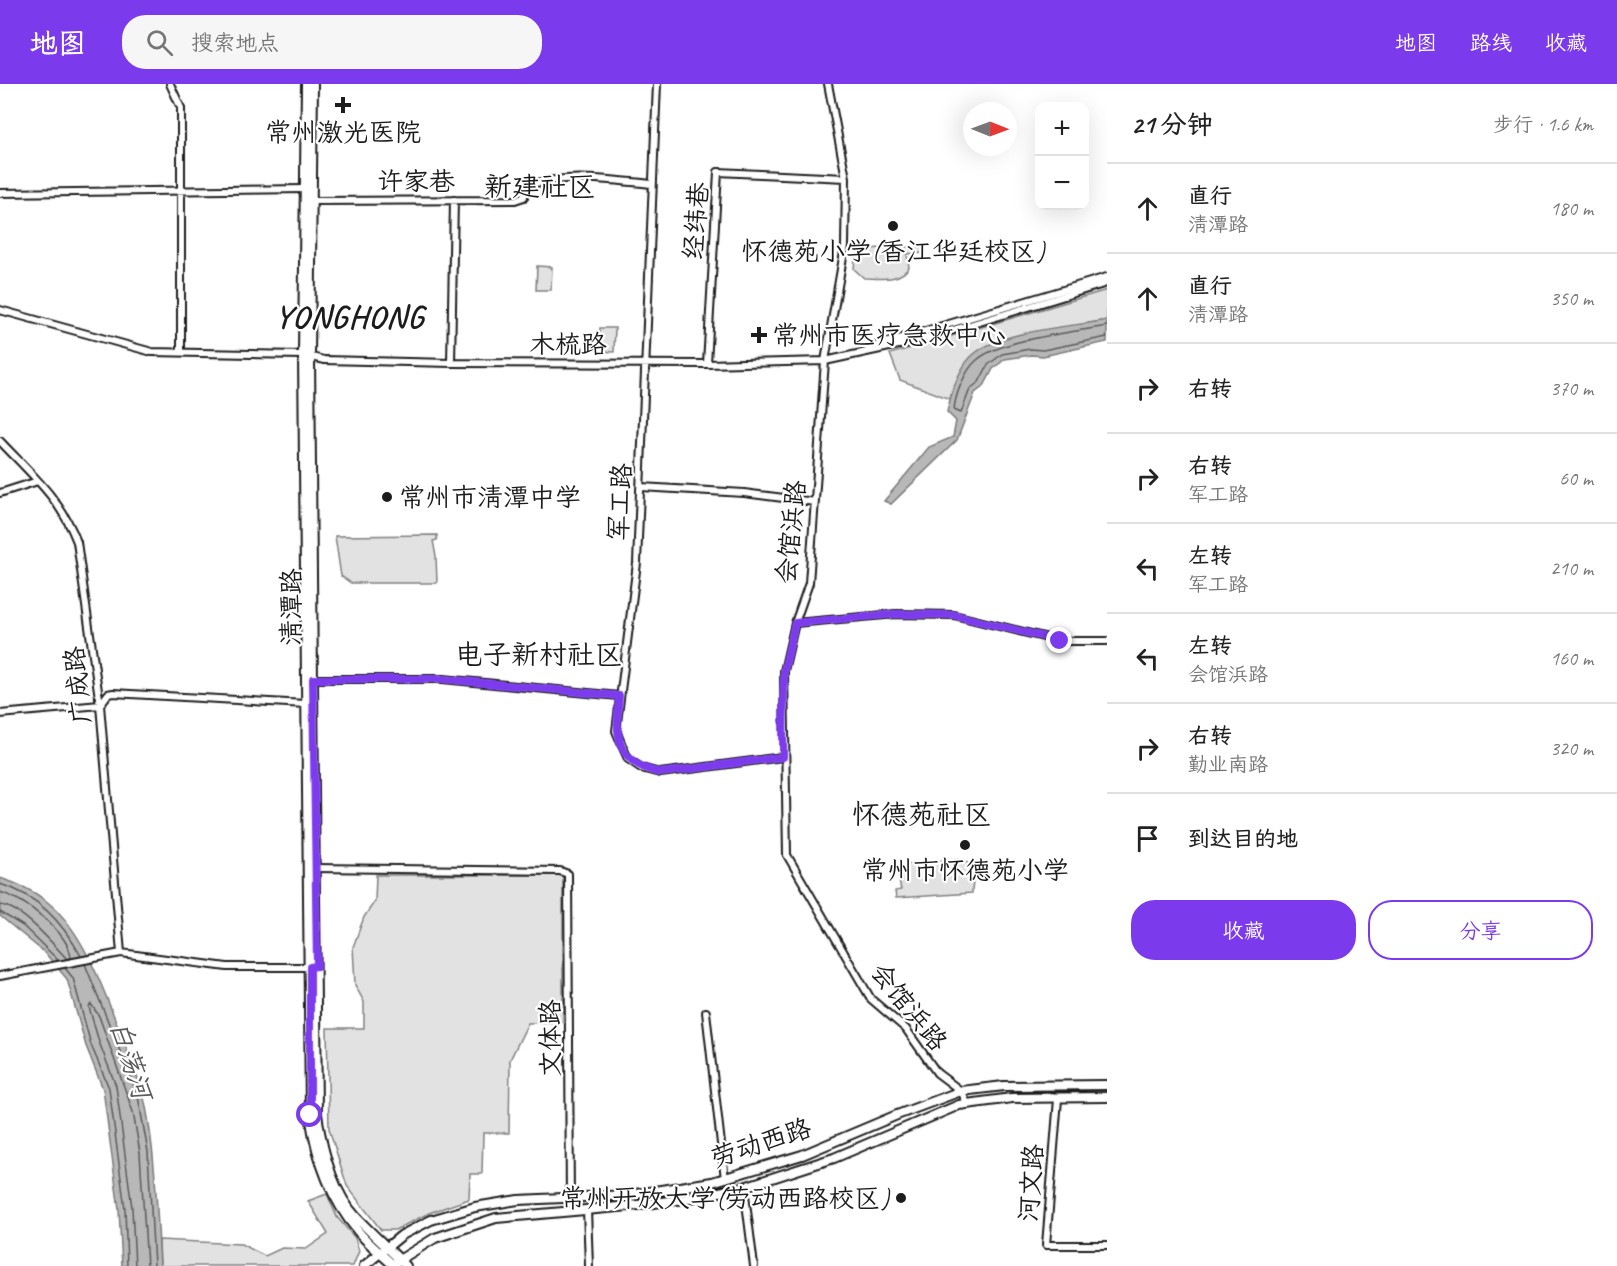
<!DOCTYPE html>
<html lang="zh">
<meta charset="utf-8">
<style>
:root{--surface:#fff;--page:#f6f6f6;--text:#222;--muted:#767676;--line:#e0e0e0;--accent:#7c3aed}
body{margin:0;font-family:Caveat,"LXGW WenKai TC",sans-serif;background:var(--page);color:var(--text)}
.controls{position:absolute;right:18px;top:18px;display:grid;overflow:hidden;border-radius:12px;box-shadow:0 6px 24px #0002}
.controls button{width:54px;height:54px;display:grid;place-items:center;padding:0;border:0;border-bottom:2px solid var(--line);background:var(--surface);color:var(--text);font:30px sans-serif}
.compass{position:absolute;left:963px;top:18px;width:54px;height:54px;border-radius:50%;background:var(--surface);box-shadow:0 6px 24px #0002;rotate:91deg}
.stop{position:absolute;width:18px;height:18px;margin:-14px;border:4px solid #7c3aed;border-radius:50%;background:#fff}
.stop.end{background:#7c3aed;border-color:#fff;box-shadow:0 2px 6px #0008}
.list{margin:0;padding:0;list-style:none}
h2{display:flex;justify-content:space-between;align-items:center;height:78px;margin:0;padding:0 24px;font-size:26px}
h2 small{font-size:20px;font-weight:400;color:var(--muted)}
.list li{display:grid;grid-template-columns:39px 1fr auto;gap:18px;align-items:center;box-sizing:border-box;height:90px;padding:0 24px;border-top:2px solid var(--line)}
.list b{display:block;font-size:22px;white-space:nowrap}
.list p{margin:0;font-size:20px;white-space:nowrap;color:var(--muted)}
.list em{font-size:20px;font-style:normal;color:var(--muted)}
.actions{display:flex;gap:12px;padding:18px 24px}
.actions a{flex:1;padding:14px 0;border:2px solid var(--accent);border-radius:24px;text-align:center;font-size:21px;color:var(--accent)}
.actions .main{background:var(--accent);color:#fff}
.icon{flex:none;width:33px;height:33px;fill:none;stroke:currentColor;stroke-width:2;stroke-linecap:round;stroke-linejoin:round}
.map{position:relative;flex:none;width:1107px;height:1182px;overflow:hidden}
header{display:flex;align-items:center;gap:36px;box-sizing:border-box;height:84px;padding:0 30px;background:var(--accent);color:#fff}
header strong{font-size:28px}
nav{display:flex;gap:33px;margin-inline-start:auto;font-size:21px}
.search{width:420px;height:54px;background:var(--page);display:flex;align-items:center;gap:15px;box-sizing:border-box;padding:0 21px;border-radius:24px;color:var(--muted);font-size:22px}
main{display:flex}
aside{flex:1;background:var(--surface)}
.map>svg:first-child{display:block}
</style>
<header>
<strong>地图</strong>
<div class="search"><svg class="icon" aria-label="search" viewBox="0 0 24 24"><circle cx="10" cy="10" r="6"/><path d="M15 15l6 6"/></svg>搜索地点</div>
<nav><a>地图</a><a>路线</a><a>收藏</a></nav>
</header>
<main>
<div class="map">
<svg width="1107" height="1182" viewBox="0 0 1107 1182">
<rect width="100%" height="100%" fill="#fff"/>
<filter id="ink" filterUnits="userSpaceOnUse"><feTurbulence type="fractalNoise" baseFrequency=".0167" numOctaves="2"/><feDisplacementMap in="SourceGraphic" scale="12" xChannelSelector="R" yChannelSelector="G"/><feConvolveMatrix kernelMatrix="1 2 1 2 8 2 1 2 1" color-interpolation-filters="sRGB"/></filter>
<g filter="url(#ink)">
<path fill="#e2e2e2" stroke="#7f7f7f" stroke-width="1.5" d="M923 162V169L907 170 909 183C900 198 879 194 864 194L854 185 855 173 864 165Z
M537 182 552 183 551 206H536Z
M1107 206V236L1030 250 950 311V315L900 296 890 270Z
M600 244H615L614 268 599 267Z
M437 451V456L433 457 436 472 437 499H351L341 492 335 452Z
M956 775C982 780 972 792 972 809L896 814 895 807 901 806 898 792 908 780Z
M376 791H563V938L528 939 510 976 509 1049H483L482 1090H470L469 1115 429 1129 395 1146H381L347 1102 329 1045 327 944H364V918L355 901 353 863 364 833 375 817Z
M327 1110 337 1133 355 1154 359 1167 353 1182H160L159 1156 241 1160 265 1172 282 1164 306 1165 328 1150 308 1117Z"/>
<path fill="#b8b8b8" stroke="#7a7a7a" stroke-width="1.5" d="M1107 236V258L1043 272 1031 271 1005 275 993 285 984 302 975 309 957 356 891 420 884 417 929 363 953 353 956 337 947 328C951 310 959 282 974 270 1003 246 1070 243 1107 236Z
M0 794C16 799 32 806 45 816 85 846 106 913 124 958 132 979 142 1001 146 1023 156 1075 157 1129 160 1182H122L119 1126 103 1005 86 962 67 895 45 869 0 832Z"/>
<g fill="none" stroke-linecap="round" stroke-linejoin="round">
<path stroke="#5a5a5a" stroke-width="1.5" d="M1107 242C1074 248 1001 255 977 276 965 286 955 311 954 326L961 329 970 305 979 298 988 281 1002 270 1030 265 1043 266 1107 253
M0 800C38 811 62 838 81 872
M0 808C24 815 69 848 71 874
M0 821C21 822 53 860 67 875
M0 828 23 842 58 876
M85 880 138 1012 148 1068 154 1182
M65 884 73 894 91 961 109 1004 125 1125 127 1182
M135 1182 132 1124 116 1002 99 958 89 923 91 920 99 932 133 1028 140 1069 147 1182"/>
<defs>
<path id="minor" d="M170 0 181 24V268
M657 0 637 479 616 647 628 675 641 684 660 689 783 673
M828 0 846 94 845 162 825 277 809 499 795 539 784 587 787 771 871 915 906 945 937 989 961 1007 967 1019
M0 109 304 105
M311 117 515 116 524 113 525 102C567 89 609 96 652 100
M0 226 152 268 303 271 324 276 451 279 707 280 825 277 917 257 1107 199
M868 264 1107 193
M451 279 454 116
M707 280 718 88 846 94
M0 357C31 390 61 415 77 458L100 621 121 869
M641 403 744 409 815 418
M0 409 38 397
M795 539 896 530 954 531 1060 557H1107
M313 595H443L619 612
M0 630 100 621 108 610 113 609 306 620
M315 784 560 787 568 790 570 1119
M0 892 121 869 227 883H311
M706 928 725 1095
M1058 1015 1046 1161H1107
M744 1103 754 1182
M587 1125 589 1182"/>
<path id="major" d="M306 0 303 271 310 1031C316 1072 330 1114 357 1146 367 1159 382 1170 394 1182
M313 0 310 273 317 1030C322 1065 332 1107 356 1133 372 1150 390 1166 406 1182
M396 1178 435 1154 496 1134 630 1122 685 1115 744 1103 834 1074 959 1021 1012 1014 1107 1013
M364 1182 402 1151 431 1136 475 1123 518 1116 629 1111 712 1098 802 1071 897 1031 961 1007 1004 1002 1107 1001"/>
</defs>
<use href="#minor" stroke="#1c1c1c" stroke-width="10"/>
<use href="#major" stroke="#1c1c1c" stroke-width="12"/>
<use href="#minor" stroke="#fff" stroke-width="6"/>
<use href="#major" stroke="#fff" stroke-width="8"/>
</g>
</g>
<g fill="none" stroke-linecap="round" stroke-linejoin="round" filter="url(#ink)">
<path stroke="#7c3aed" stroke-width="8" d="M310 1031V883L317 882 313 595H443L619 612C616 652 614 678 660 689L783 673 784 587 795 539 896 530 954 531 1060 557"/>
</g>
<g fill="#1c1c1c" stroke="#fff" stroke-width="2">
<path d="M340 12h6v6h6v6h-6v6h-6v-6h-6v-6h6z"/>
<circle cx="893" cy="142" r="6"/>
<path d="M756 242h6v6h6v6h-6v6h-6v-6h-6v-6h6z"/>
<circle cx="387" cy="413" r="6"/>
<circle cx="965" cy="761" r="6"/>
<circle cx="901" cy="1114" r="6"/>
</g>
<g text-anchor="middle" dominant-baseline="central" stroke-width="4.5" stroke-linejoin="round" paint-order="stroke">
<g font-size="26" fill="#1c1c1c" stroke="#fff">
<text x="343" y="48">常州激光医院</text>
<text x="893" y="167">怀德苑小学(香江华廷校区)</text>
<text x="772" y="251" text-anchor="start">常州市医疗急救中心</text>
<text x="399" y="413" text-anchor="start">常州市清潭中学</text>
<text x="965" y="786">常州市怀德苑小学</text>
<text x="889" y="1114" text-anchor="end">常州开放大学(劳动西路校区)</text>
</g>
<g font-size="26" fill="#1c1c1c" stroke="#fff">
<text x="416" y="97">许家巷</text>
<text transform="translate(696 137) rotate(-85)">经纬巷</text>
<text x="568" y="260">木梳路</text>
<text transform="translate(620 418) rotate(-87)">军工路</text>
<text transform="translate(791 448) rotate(-84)">会馆浜路</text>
<text transform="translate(291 523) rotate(-90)">清潭路</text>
<text transform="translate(78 601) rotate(-96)">广成路</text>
<text transform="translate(909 923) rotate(51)">会馆浜路</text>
<text transform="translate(550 954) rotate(-90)">文体路</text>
<text transform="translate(761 1059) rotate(-18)">劳动西路</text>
<text transform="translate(1031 1099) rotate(-86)">河文路</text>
</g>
<g font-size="27" font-style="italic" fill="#5a5a5a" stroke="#fff">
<text transform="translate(131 976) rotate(72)">白荡河</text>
</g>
<g font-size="28" fill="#1c1c1c" stroke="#fff">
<text x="540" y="102">新建社区</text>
<text x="539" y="570">电子新村社区</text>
<text x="922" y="730">怀德苑社区</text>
</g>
<g font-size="32" font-weight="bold" letter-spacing="1.5" fill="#1c1c1c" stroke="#fff">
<text x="350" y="232">YONGHONG</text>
</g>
</g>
</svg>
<div class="controls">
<button>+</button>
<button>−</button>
</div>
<svg class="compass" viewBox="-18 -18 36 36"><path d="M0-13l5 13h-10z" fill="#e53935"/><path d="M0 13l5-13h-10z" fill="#767676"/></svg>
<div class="stop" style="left:310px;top:1031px"></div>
<div class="stop end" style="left:1060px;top:557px"></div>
</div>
<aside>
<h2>21 分钟<small>步行 · 1.6 km</small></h2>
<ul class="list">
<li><svg class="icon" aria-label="ahead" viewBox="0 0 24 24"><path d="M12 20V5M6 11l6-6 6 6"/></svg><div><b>直行</b><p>清潭路</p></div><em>180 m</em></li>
<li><svg class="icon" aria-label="ahead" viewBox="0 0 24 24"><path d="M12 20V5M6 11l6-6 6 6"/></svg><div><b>直行</b><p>清潭路</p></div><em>350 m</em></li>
<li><svg class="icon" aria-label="right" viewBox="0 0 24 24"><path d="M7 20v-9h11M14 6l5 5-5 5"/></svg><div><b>右转</b></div><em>370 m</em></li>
<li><svg class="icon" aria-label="right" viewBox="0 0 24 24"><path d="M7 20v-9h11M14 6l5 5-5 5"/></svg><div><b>右转</b><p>军工路</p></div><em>60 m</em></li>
<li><svg class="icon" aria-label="left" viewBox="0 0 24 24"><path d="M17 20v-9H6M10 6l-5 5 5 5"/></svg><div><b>左转</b><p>军工路</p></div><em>210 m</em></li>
<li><svg class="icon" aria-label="left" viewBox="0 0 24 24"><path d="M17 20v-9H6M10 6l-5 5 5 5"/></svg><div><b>左转</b><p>会馆浜路</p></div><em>160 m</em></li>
<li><svg class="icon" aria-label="right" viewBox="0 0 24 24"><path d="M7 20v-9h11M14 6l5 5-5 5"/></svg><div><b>右转</b><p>勤业南路</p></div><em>320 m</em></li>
<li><svg class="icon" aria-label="arrive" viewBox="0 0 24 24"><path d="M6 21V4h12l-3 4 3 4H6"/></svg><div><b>到达目的地</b></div></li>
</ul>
<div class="actions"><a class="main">收藏</a><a>分享</a></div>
</aside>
</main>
